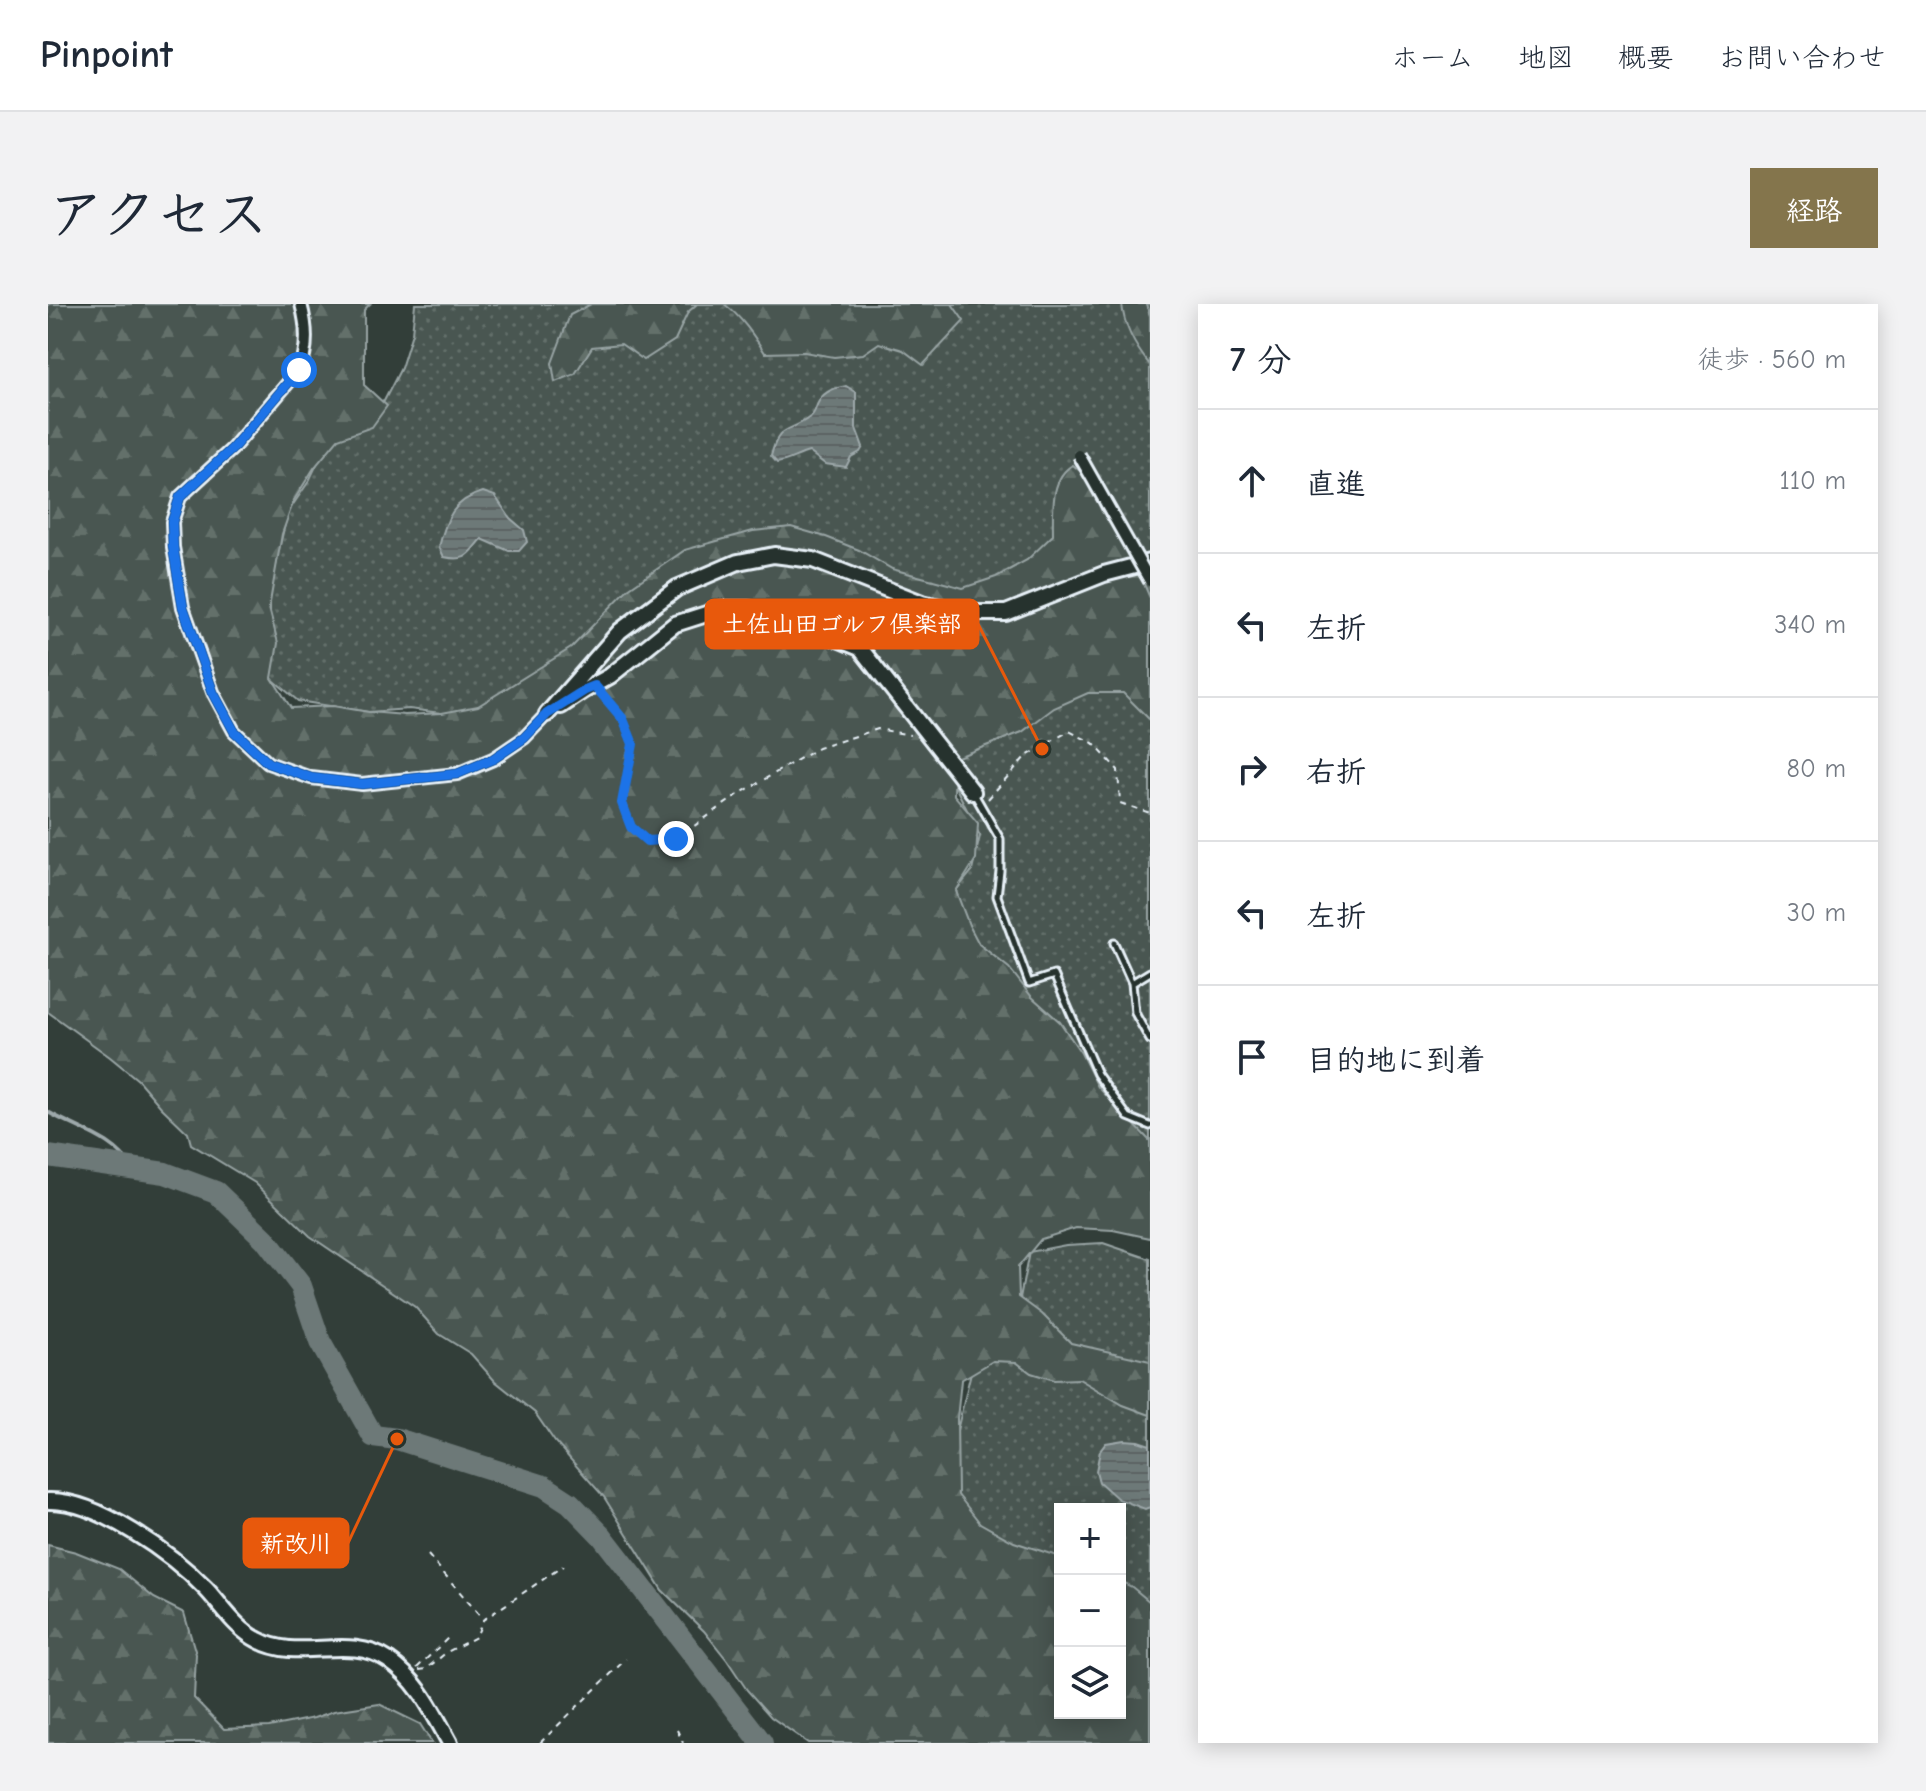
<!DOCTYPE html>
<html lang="ja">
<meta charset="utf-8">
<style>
:root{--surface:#fff;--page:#f2f2f3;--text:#1f2937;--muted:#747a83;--line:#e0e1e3;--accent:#84754c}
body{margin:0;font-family:"Comic Neue","Klee One",sans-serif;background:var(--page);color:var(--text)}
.controls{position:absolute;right:24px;bottom:24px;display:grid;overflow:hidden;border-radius:0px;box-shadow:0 4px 20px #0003}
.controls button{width:72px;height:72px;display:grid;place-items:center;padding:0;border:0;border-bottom:2px solid var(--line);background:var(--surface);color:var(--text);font:40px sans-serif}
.stop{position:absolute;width:24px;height:24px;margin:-18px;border:6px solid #1a73e8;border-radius:50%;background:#fff}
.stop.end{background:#1a73e8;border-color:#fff;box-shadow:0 2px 8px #0008}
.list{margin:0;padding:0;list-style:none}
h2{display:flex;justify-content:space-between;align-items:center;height:104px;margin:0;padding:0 32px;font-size:34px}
h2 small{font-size:26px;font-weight:400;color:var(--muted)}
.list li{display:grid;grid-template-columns:52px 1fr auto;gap:24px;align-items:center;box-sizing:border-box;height:144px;padding:0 32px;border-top:2px solid var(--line)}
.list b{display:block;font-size:30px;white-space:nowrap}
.list em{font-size:26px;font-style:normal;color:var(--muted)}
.icon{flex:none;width:44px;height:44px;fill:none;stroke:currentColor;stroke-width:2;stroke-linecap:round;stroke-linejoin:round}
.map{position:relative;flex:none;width:1102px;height:1439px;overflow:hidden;border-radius:0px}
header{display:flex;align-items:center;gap:48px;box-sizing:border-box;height:112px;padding:0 40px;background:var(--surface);border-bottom:2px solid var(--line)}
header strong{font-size:38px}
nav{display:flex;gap:44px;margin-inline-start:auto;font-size:28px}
.intro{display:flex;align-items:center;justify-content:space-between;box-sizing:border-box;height:192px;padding:0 48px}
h1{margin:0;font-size:56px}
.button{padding:20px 36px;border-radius:0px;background:var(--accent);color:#fff;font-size:28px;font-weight:700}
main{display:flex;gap:48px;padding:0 48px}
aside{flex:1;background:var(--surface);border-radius:0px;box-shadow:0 4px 20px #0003}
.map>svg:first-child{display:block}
</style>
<header>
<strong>Pinpoint</strong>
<nav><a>ホーム</a><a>地図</a><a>概要</a><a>お問い合わせ</a></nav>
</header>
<div class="intro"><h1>アクセス</h1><a class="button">経路</a></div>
<main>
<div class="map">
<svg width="1102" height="1439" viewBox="0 0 1102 1439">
<defs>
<pattern id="grass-dots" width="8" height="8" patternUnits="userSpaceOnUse" patternTransform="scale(2)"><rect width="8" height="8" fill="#495651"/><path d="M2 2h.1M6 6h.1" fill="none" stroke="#636f6b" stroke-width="1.8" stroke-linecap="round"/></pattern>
<pattern id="forest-firs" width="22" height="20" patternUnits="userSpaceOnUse" patternTransform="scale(2)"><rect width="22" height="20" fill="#495651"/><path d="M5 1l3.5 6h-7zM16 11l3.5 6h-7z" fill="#636f6b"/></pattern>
<pattern id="water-rules" width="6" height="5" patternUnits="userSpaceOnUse" patternTransform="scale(2)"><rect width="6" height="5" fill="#6d7978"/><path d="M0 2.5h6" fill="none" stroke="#5b6363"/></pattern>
</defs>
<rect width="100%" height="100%" fill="#323e39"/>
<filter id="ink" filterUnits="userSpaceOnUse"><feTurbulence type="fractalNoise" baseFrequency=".0125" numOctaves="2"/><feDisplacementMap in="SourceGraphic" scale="16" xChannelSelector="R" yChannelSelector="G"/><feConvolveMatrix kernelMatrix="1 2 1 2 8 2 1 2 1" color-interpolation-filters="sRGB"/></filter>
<g filter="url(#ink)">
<path fill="url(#grass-dots)" stroke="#98a4a4" stroke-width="2" d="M367 0H1102V854L903 607 909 585 924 567 932 532 898 464 471 398 401 410 361 405 320 408 250 397 222 373V282L240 208 261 177 277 143 336 97 353 64 364 29Z
M1055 939 1102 955V1310L1072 1291V1205H1012V1253L968 1243 906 1206 907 1135 924 1064 972 994 981 948 1018 941Z"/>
<path fill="url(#forest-firs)" stroke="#98a4a4" stroke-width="2" d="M0 0H322L316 6V81L339 102 324 123 290 135 266 164 246 196 234 230 221 304 230 339 224 374 243 404 285 402 321 408 357 411 394 409 430 402 523 344 580 285 637 246 705 227 743 223 778 233 811 246 844 265 915 284 948 273 979 256 1005 231C1005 208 1002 173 1025 161L1040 174 1054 208 1077 238 1085 254 1102 294V416L1075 389H1040L1006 404 974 428 907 454 906 491 930 519 928 555 908 587 921 621 931 640 961 664 984 693 1012 718 1033 749 1050 783 1102 837V934L1065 926 1028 924 993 935 970 963 971 993 994 1010 1023 1039 1102 1057V1111L1075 1101 1031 1075 1006 1076 983 1069 968 1058 945 1057 913 1076 909 1115 910 1191 932 1219 966 1238 1012 1253V1409H1072V1277L1084 1283 1102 1298V1439H760L723 1413 699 1386 679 1356 656 1327 614 1286 556 1193 507 1138 487 1109 447 1077 423 1050 391 1030 367 1003 262 932 207 879 143 840 140 829 113 803 90 776 62 753 0 708Z
M543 0H649L640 8 627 36 596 56 573 40 544 43 527 70 507 78 504 59 522 11Z
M676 0H904L916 17 875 61 855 46 831 39 815 50 786 53 756 48 717 49C706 32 693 12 676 0Z
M1074 0H1098L1102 12V61C1088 44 1076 23 1074 0Z
M0 1241 28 1248 71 1265 106 1294 136 1309 148 1350 146 1394 176 1425 221 1423 266 1414 286 1407 331 1400 372 1420 384 1439H0Z"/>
<path fill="url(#water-rules)" stroke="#9ea9ab" stroke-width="2" d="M798 82 808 88V124L815 143 812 148 803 153 798 163 777 160 761 148C750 151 741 157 729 159L723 152C731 119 740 130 762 113 768 109 767 103 771 97 777 86 788 84 798 82Z
M435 188 447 192 462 214 476 226 479 238 471 247H461L434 235C420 251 419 258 396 253L391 243C398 215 405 196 435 188Z
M1076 1136 1090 1137 1102 1141V1203L1097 1205 1070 1195 1051 1178 1048 1167 1052 1147 1058 1139Z"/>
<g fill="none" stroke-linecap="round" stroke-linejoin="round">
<path stroke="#9ea9ab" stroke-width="4" d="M0 808C29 825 67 834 84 864"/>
<path stroke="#6d7978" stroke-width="22" d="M0 852 117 869 168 888 217 935 253 982 272 1038 325 1132 349 1135 496 1182 522 1199 554 1232 714 1439"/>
<defs>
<path id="service" d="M925 488 952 535V567L949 592 981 679 1006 671 1049 770 1080 813 1102 822
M1066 639 1084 679 1087 709 1102 736
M1084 679 1102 668"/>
<path id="minor" d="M253 0C259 22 261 45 251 66L184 145 132 193 124 218 125 243 135 303 165 388 186 427 220 459 263 474 314 480 409 470 445 455 476 434 499 410"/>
<path id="tertiary" d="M513 402 537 386 562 372 627 320 674 305H700L756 316 770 327 812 344 925 488
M499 410 572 327 629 284 690 258 726 251 765 256 874 299 917 309H958L1056 270 1102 258"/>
<path id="secondary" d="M0 1197C49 1195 125 1251 158 1285 175 1303 188 1325 210 1336 252 1359 300 1329 340 1356 370 1376 385 1408 402 1439"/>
</defs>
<use href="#service" stroke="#e8f1f8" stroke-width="11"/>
<use href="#minor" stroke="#e8f1f8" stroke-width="16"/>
<use href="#tertiary" stroke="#e8f1f8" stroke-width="20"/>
<use href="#secondary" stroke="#e8f1f8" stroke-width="20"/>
<path stroke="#e8f1f8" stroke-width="2" stroke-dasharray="6 6" stroke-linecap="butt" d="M555 392 575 415 585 440 574 499 583 523 599 537 628 535 691 490 770 444 830 425 862 431
M940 495 977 453 1021 427 1045 439 1070 466 1072 499 1102 509
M380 1251 435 1315
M369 1364 402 1332
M371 1366 378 1365 399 1348 428 1333 435 1316 515 1262
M629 1426 635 1439
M492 1439 578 1355"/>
<use href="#service" stroke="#26332d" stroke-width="5"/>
<use href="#minor" stroke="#26332d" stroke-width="10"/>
<use href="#tertiary" stroke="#26332d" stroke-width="14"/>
<use href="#secondary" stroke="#26332d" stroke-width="14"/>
<defs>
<path id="minor-bridge" d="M1031 151 1102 277"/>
</defs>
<use href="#minor-bridge" stroke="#e8f1f8" stroke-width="16" stroke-linecap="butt"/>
<use href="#minor-bridge" stroke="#26332d" stroke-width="10"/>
</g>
</g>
<g fill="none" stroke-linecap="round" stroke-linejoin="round" filter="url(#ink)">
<path stroke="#1a73e8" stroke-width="10" d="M251 66 184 145 132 193 124 218 125 243 135 303 165 388 186 427 220 459 263 474 314 480 409 470 445 455 476 434 499 410 537 386 547 382 575 415 585 440 574 499 583 523 599 537 628 535"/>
</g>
<path fill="none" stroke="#e8590c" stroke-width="3" d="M994 445L930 320M349 1135L300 1239"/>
<g fill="#e8590c" stroke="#26332d" stroke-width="3">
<circle cx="994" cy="445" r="8"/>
<circle cx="349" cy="1135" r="8"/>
</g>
<g fill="#e8590c" stroke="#e8590c" stroke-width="3">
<rect x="658" y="296" width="272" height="48" rx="8"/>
<rect x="196" y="1215" width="104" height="48" rx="8"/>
</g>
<g font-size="24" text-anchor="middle" font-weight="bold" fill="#fff">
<text x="794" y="328">土佐山田ゴルフ倶楽部</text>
<text x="248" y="1248">新改川</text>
</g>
</svg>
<div class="controls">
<button>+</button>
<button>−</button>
<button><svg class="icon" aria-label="layers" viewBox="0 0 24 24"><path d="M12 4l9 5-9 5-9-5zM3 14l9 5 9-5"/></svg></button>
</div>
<div class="stop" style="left:251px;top:66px"></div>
<div class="stop end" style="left:628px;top:535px"></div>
</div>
<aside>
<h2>7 分<small>徒歩 · 560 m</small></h2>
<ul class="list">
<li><svg class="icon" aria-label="ahead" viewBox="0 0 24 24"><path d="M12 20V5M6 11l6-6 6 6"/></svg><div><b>直進</b></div><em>110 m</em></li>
<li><svg class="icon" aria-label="left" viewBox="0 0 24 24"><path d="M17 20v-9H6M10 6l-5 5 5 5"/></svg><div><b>左折</b></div><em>340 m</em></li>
<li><svg class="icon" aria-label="right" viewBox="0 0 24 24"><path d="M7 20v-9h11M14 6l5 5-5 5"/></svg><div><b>右折</b></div><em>80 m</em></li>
<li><svg class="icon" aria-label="left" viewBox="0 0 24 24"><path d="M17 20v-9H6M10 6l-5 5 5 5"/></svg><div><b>左折</b></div><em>30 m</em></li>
<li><svg class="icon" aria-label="arrive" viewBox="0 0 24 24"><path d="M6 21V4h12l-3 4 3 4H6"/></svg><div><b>目的地に到着</b></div></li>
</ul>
</aside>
</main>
